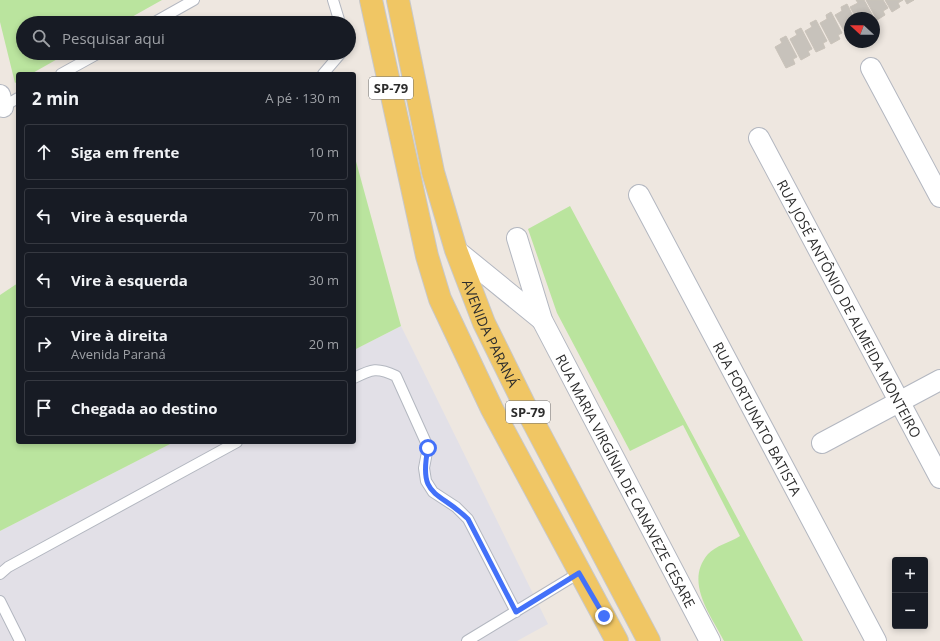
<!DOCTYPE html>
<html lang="pt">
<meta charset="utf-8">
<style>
:root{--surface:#171b24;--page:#242831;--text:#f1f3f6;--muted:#9ea1a6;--line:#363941}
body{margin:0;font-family:"Open Sans",sans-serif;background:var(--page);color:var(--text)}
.controls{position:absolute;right:12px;bottom:12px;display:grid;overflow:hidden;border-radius:4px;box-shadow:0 2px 6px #0003}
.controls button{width:36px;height:36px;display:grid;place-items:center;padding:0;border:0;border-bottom:1px solid var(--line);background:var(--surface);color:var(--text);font:20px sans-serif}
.compass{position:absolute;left:844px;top:12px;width:36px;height:36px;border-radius:50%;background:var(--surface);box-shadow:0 2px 6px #0003;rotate:291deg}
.stop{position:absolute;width:12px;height:12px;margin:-9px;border:3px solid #4371f9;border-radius:50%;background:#fff}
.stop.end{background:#4371f9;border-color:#fff;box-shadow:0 1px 4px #0008}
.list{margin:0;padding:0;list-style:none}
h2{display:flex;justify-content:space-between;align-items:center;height:52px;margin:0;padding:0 16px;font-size:17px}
h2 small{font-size:13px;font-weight:400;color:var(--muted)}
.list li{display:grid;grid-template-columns:26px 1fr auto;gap:12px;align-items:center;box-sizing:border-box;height:56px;margin:0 8px 8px;padding:0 8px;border:1px solid var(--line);border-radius:4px}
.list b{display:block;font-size:15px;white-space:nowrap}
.list p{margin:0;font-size:13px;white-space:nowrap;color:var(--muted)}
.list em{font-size:13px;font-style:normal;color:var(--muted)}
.icon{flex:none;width:22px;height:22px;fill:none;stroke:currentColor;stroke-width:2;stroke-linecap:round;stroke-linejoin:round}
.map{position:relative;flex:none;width:940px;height:641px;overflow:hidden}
.search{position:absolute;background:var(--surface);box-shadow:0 2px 6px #0003;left:16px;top:16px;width:340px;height:44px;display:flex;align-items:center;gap:10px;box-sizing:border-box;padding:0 14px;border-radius:22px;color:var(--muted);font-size:15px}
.panel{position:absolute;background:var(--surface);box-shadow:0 2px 6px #0003;left:16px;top:72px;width:340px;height:372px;border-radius:4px}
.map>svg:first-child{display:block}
</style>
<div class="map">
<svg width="940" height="641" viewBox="0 0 940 641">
<rect width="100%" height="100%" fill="#eee7e0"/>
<path fill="#e2e0e7" d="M401 326 548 624 517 641H0V531L174 442H354V350Z"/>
<path fill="#bae49e" d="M0 0H162L121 23H23V53H68L31 74H18V81L15 83 0 22Z
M354 154 401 326 354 350Z
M570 206 803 641H724C711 615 684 582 708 554 715 546 731 542 740 536L683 425 630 451 557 313 528 229Z
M18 283V442H174L0 531V295Z"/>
<path fill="#c7c2bb" stroke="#cac3ba" d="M856 0H864L873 16 856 18 850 7 858 3Z
M866 0H883L888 8 883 11 885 15 877 20Z
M885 0H903L898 3 900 7 892 12Z
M905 0H914L907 4Z
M847 4 854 18H850V34L847 36 835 15 842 11 841 7Z
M831 12 842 33 838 35 840 39 831 44 820 23 827 19 826 15Z
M816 20 827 41 823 43 825 48 816 52 805 31 812 27 810 23Z
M801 28 812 49 808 51 810 55 801 60 790 39 797 35 795 31Z
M786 36 797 57 793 59 795 64 786 68 775 47 782 43 780 39Z"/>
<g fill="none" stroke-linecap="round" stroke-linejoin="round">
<defs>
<path id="service" d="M333 0 340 23
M153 23 194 0
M61 74 99 53
M323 74 341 53
M1 108 18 98
M354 378C372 369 377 367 396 376L428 447 424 468 426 481 433 492 456 507 468 519 516 612
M0 574 8 567 237 442
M0 601 20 641
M467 641 579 573"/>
<g id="minor">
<path d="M871 68 940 197"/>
<path d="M0 95 3 107"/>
<path id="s1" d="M759 138 940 478"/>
<path id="s2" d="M639 195 876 641"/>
<path id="s3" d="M517 238 542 320 710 641"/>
<path d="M456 250 542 320"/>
<path d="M822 443 940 380"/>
</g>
<g id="primary">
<path d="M371 0 427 256 440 299 492 409 617 641"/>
<path id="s4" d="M398 0 433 172 456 250 484 323 528 412 649 641"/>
</g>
</defs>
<use href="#service" stroke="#b3b7c0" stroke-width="12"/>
<use href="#minor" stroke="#b3b7c0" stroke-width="22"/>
<use href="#primary" stroke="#c8c8c8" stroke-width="24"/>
<use href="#service" stroke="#fff" stroke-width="10"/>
<use href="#minor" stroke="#fff" stroke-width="20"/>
<use href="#primary" stroke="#f0c664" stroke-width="22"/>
</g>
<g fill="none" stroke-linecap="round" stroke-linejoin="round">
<path stroke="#4371f9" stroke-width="5" d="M428 448C418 498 438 490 468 519L516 612 579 573 604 616"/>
</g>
<g text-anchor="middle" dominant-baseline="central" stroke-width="4" stroke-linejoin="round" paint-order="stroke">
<g fill="#fff" stroke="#6c6c6c" stroke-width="1">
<rect x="369" y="77" width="44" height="22" rx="3"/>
<rect x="506" y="401" width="44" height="22" rx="3"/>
</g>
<g font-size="13" font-weight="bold" fill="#2d2d2d">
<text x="391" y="88">SP-79</text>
<text x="528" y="412">SP-79</text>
</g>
<g font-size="14" fill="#2d2d2d" stroke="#fff">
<text stroke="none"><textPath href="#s1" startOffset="193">RUA JOSÉ ANTÔNIO DE ALMEIDA MONTEIRO</textPath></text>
<text stroke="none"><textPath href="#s4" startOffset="347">AVENIDA PARANÁ</textPath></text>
<text stroke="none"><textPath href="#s2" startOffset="253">RUA FORTUNATO BATISTA</textPath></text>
<text stroke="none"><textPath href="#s3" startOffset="267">RUA MARIA VIRGÍNIA DE CANAVEZE CESARE</textPath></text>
</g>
</g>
</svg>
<div class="controls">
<button>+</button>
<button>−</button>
</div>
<svg class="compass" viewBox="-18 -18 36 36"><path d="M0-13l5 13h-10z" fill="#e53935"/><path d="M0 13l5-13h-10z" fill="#9ea1a6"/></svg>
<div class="stop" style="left:428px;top:448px"></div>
<div class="stop end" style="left:604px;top:616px"></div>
<div class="search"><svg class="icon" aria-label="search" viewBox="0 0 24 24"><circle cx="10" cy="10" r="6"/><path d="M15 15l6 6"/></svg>Pesquisar aqui</div>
<section class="panel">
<h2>2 min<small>A pé · 130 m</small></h2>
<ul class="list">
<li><svg class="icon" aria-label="ahead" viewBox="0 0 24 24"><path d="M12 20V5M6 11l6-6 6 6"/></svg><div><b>Siga em frente</b></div><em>10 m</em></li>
<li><svg class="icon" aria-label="left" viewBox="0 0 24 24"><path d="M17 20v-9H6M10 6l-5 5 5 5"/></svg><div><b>Vire à esquerda</b></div><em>70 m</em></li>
<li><svg class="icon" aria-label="left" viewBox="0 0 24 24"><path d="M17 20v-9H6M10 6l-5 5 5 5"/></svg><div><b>Vire à esquerda</b></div><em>30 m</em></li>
<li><svg class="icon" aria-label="right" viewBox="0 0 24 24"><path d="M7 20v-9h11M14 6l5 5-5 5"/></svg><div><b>Vire à direita</b><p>Avenida Paraná</p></div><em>20 m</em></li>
<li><svg class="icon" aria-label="arrive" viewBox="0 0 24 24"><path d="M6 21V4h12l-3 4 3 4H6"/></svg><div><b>Chegada ao destino</b></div></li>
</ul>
</section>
</div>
